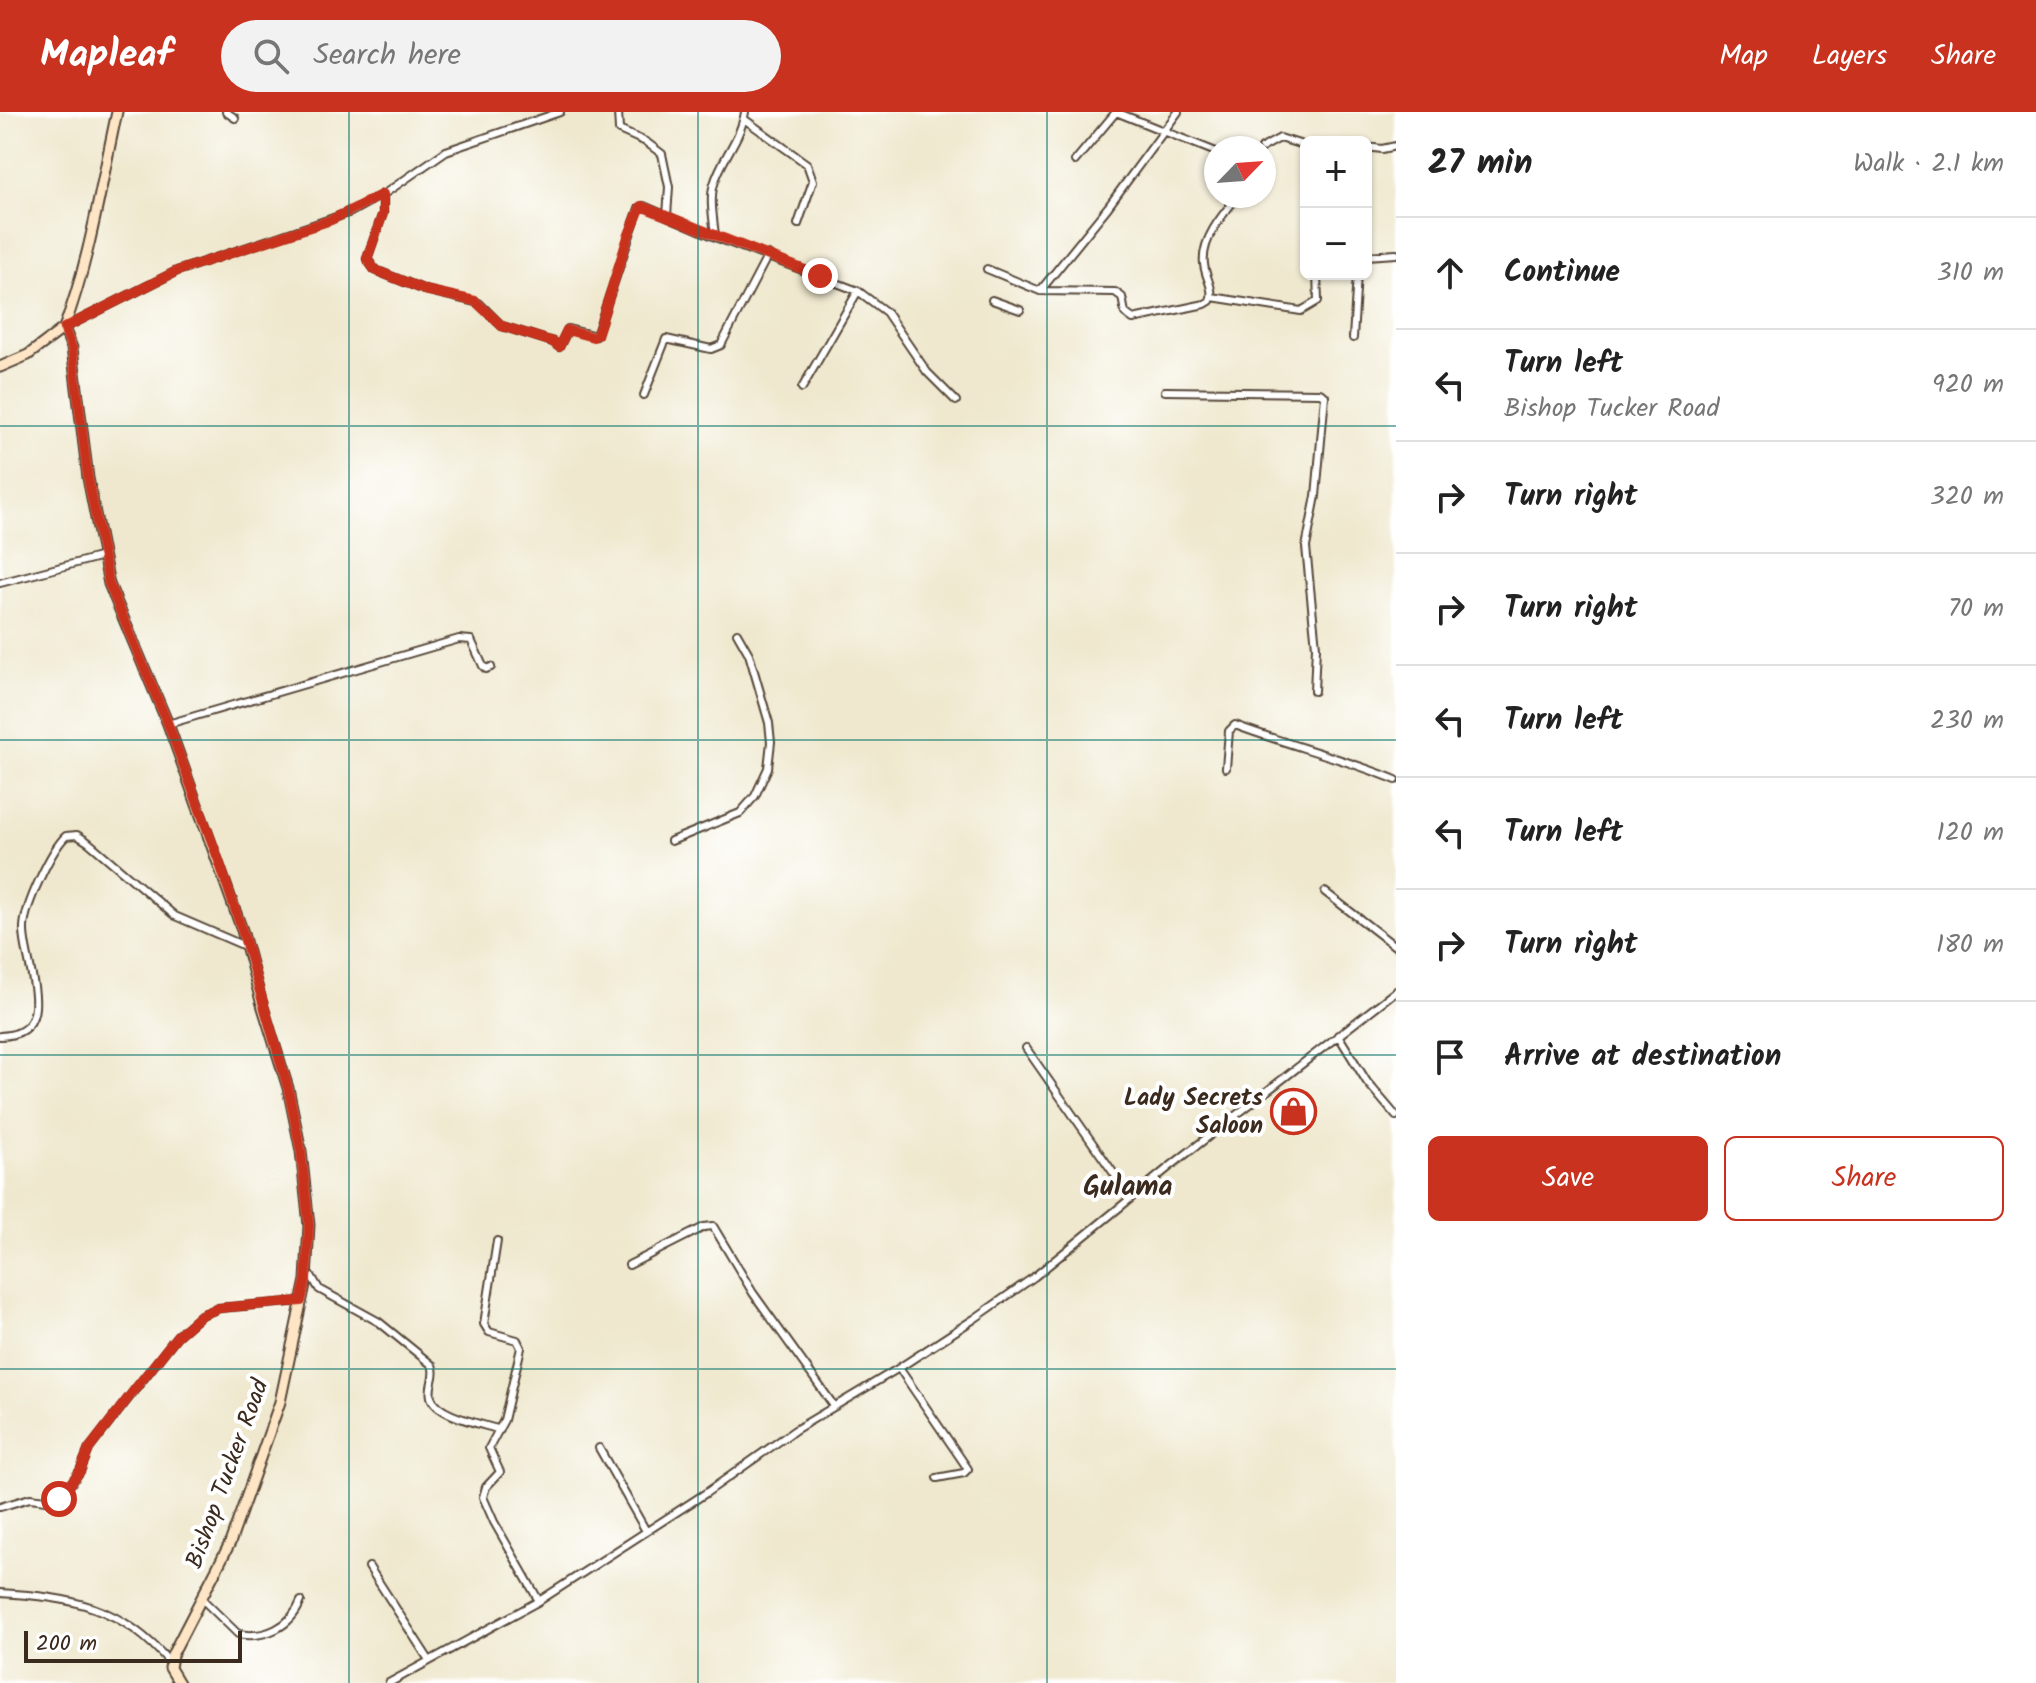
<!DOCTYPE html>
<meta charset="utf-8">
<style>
:root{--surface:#fff;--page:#f2f2f2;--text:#222;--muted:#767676;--line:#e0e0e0;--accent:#c8321e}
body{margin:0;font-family:Kalam,sans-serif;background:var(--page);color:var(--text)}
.controls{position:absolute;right:24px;top:24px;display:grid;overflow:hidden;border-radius:12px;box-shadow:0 2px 6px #0004}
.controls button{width:72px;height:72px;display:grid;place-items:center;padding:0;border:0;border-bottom:2px solid var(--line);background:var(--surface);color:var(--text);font:40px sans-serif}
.compass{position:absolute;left:1204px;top:24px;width:72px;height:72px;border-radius:50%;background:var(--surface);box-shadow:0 2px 6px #0004;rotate:65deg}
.scale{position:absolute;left:24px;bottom:20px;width:218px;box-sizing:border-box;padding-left:8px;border:4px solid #3b2a1e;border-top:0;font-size:22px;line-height:28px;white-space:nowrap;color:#3b2a1e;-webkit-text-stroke:6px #fff;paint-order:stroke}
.stop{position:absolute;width:24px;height:24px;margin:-18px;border:6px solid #c8321e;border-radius:50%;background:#fff}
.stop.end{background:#c8321e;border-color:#fff;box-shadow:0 2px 8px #0008}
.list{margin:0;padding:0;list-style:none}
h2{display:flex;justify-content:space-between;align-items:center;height:104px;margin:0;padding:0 32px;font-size:34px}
h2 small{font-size:26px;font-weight:400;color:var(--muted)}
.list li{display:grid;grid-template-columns:52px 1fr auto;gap:24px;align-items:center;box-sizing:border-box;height:112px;padding:0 32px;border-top:2px solid var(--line)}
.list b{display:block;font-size:30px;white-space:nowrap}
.list p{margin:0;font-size:26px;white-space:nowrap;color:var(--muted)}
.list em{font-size:26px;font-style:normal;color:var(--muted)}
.actions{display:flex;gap:16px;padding:24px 32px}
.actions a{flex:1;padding:18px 0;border:2px solid var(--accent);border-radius:12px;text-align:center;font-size:28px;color:var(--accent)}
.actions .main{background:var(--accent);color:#fff}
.icon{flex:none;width:44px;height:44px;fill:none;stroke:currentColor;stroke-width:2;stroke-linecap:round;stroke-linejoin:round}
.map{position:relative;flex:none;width:1396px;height:1571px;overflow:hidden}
header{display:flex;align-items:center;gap:48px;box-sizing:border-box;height:112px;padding:0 40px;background:var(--accent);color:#fff}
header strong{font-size:38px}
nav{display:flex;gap:44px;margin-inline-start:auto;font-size:28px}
.search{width:560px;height:72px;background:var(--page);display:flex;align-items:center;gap:20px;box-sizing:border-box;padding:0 28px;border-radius:44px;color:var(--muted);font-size:30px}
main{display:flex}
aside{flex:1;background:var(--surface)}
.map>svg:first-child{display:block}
</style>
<header>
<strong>Mapleaf</strong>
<div class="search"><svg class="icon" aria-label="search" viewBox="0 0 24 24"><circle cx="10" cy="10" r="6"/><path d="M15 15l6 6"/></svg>Search here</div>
<nav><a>Map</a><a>Layers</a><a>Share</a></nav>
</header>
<main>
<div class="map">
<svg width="1396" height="1571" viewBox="0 0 1396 1571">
<rect width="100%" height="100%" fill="#fff"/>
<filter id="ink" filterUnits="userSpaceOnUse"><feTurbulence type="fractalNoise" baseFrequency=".0125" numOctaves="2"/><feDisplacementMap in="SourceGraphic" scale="16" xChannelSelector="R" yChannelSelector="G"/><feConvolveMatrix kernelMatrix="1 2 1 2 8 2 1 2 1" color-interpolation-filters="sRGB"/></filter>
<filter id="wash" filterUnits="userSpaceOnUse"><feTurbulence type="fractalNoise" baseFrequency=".006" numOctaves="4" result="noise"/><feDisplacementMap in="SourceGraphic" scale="32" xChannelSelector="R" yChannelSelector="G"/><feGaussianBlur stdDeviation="1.8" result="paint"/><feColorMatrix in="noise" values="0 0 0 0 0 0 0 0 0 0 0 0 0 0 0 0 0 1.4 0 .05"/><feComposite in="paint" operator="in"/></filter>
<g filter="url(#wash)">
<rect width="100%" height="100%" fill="#efe8ce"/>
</g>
<g filter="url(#ink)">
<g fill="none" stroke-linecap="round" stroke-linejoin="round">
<defs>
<path id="minor" d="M226 0 235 6
M618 0 619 18 646 30 662 42 669 75 667 104
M744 7 807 52 813 69 798 112
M1366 35 1382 37 1396 34
M1262 36 1280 26 1306 34
M1075 49 1116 0 1216 40
M383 82V101L367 147 375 158 425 178 479 191 502 214 553 230 559 235 568 217 596 224 639 96 644 94 715 125 858 179 886 200 927 260 956 289
M715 125C714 109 709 88 714 72 721 47 741 27 745 0
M1366 144 1396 142
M987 157 1040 179 1115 180 1122 185 1125 201 1133 207 1205 192 1210 189C1215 177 1205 165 1204 152 1201 127 1223 102 1238 84
M1040 179 1108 95 1178 0
M1212 185 1301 199 1318 189 1317 162
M992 188 1020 198
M64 216 177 159 351 100 387 80 446 39 560 0
M1353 226 1357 162
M802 276 858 179
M1165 279 1320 281 1325 284 1316 384 1306 435 1316 535 1314 579
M644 283 666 227 711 237 721 233 768 143
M0 471 103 444
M168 612 459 527 471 528 483 554 486 557 491 555
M1226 656 1229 619 1235 613C1288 633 1343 646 1396 668
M671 729 740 701 755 684 768 656 771 630 769 611 749 542 737 521
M1325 780 1396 835
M1338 923 1367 970 1396 1004
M0 924C63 922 22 850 24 815 25 794 51 738 66 724L77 723 88 730 175 804 247 835
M1026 936 1131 1086
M497 1129 484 1212 489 1220 517 1228 521 1236 504 1308 489 1336 500 1360 486 1375 483 1385 494 1410 539 1489
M629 1153 704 1115 713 1114 753 1181 834 1294
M312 1165 319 1177 379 1210 432 1253C437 1264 428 1273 431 1285 436 1304 483 1312 500 1318
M899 1256 968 1357 964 1361 937 1366
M599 1336 646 1419
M0 1395 30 1386 54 1389 62 1384 80 1359 89 1337 177 1224 201 1203 219 1196 301 1189
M369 1455 429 1548
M0 1481C71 1485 123 1494 170 1551
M202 1487 238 1522C265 1527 291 1515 301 1489
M389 1571 539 1489 706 1381 795 1318 899 1256 974 1207 1034 1165 1168 1056 1396 879"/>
<path id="secondary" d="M64 216 72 236 88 366 109 472 168 612 242 818 261 889 288 976 301 1039 309 1113 306 1168 280 1290 230 1431 172 1543 170 1556 179 1571
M64 216C90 147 101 72 117 0
M0 255 28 243 64 216"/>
</defs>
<use href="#minor" stroke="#564638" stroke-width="10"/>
<use href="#secondary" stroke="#564638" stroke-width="13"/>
<use href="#minor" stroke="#fff" stroke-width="6"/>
<use href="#secondary" stroke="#fde5c5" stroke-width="9"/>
</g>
</g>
<g fill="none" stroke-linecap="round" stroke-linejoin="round" filter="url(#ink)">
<path stroke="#c8321e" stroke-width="10" d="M59 1387 80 1359 89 1337 135 1277 177 1224 201 1203 219 1196 301 1189 306 1168 309 1113 301 1039 288 976 242 818 219 749 168 612 109 472 88 366 72 236 64 216 177 159 331 108 383 82V101L367 147 375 158 425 178 475 189 502 214 553 230 559 235 567 218 593 225 597 223 628 125 641 94 820 164"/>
</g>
<path fill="none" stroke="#0f766e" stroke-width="2" stroke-opacity="0.55" d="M349 0V1571M698 0V1571M1047 0V1571M0 314H1396M0 628H1396M0 943H1396M0 1257H1396"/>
<defs>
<symbol id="shop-ring" viewBox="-11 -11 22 22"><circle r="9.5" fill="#fff" stroke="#c8321e" stroke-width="1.5"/><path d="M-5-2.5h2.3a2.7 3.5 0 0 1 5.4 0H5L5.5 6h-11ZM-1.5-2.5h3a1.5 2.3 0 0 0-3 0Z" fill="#c8321e"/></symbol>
</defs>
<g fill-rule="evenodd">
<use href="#shop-ring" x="1268" y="974" width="51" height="51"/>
</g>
<g text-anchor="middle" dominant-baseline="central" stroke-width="8" stroke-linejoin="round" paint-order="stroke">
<g font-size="24" font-weight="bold" fill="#3b2a1e" stroke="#fff" text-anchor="end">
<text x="1263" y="986">Lady Secrets<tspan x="1263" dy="28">Saloon</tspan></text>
</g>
<g font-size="24" fill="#3b2a1e" stroke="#fff">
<text transform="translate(228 1362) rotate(-70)">Bishop Tucker Road</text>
</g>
<g font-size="28" font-weight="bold" fill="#3b2a1e" stroke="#fff">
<text x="1128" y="1075">Gulama</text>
</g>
</g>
</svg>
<div class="controls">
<button>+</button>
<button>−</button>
</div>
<svg class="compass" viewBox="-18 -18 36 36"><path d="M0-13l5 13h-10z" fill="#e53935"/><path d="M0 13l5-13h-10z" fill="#767676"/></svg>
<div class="scale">200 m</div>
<div class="stop" style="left:59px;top:1387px"></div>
<div class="stop end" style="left:820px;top:164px"></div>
</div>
<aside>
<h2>27 min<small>Walk · 2.1 km</small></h2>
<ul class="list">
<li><svg class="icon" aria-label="ahead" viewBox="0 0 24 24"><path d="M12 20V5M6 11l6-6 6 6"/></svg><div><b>Continue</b></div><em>310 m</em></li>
<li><svg class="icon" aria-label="left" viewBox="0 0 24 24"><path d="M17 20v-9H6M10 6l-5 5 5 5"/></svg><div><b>Turn left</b><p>Bishop Tucker Road</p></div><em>920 m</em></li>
<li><svg class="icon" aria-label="right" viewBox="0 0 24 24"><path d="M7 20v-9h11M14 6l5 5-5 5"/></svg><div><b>Turn right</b></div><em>320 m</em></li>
<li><svg class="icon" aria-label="right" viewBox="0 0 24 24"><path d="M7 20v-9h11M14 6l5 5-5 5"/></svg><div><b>Turn right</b></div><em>70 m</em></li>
<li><svg class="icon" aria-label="left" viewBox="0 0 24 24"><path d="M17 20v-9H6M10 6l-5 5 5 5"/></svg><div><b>Turn left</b></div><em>230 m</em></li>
<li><svg class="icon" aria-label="left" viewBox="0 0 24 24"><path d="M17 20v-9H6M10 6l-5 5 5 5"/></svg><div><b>Turn left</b></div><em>120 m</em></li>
<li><svg class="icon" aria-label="right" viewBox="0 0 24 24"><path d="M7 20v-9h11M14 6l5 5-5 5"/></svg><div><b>Turn right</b></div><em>180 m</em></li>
<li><svg class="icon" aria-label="arrive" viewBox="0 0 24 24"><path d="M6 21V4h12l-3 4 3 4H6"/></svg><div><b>Arrive at destination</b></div></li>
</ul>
<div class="actions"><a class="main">Save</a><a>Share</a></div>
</aside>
</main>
